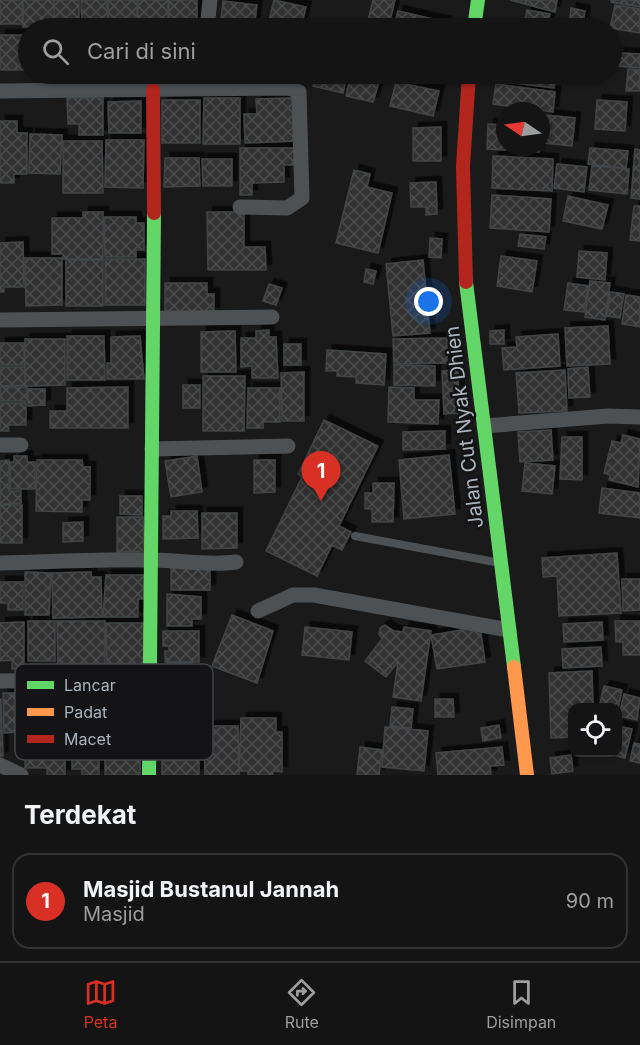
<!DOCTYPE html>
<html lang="id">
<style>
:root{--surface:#141414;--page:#212122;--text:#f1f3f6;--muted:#9d9ea0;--line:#333334;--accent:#d93025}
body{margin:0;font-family:Inter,sans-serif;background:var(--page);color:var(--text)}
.controls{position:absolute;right:18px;bottom:18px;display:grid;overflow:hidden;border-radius:12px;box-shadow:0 2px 4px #0004}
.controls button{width:54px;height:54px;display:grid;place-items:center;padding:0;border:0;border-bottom:2px solid var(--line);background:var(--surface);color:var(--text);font:30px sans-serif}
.compass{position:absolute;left:496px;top:102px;width:54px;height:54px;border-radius:50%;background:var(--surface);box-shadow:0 2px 4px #0004;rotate:283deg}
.you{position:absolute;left:429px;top:302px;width:21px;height:21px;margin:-15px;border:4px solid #fff;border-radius:50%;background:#1a73e8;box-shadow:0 0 0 9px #1a73e833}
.badge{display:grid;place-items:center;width:39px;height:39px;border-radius:50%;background:var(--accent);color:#fff;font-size:20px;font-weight:700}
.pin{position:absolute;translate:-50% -50px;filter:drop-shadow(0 2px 3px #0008)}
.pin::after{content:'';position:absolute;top:32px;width:21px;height:18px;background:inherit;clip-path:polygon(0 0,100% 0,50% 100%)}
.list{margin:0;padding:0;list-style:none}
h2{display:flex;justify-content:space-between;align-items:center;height:78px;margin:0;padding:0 24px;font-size:26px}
h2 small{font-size:20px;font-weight:400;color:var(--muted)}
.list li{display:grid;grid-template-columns:39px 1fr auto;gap:18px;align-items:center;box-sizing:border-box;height:96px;margin:0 12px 12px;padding:0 12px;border:2px solid var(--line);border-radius:18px}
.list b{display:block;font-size:22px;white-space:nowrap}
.list p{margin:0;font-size:20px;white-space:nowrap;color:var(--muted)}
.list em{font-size:20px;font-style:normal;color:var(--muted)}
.icon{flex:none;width:33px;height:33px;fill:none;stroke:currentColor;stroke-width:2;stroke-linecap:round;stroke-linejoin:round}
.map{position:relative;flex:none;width:640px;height:775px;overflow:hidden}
.search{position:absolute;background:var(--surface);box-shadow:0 2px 4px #0004;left:18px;right:18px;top:18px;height:66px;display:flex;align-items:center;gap:15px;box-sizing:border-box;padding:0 21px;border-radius:33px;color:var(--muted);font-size:22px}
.sheet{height:186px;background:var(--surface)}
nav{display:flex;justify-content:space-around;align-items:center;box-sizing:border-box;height:84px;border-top:2px solid var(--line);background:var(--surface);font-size:16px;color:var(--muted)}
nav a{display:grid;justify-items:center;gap:3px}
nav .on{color:var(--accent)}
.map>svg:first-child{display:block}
</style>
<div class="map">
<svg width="640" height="775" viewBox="0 0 640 775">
<defs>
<pattern id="building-cross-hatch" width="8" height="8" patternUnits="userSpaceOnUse" patternTransform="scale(1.5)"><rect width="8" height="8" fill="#323232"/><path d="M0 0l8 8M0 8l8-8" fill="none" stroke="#4d4d4e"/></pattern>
<filter id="shadow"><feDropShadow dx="5.5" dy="-5.5" stdDeviation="0" flood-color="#0009"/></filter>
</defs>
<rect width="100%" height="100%" fill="#1a1a1a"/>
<path fill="url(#building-cross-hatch)" stroke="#424546" stroke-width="1.5" filter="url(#shadow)" d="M0 0H22V24H0Z
M23 0H54V27H23Z
M54 0H79V25H54Z
M81 0H107L108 25 82 26Z
M108 0H137V25H108Z
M138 0H168V25H138Z
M169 0H197V24H169Z
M274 0 306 7 301 28 268 24Z
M373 0H395L388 28 367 24Z
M510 0H557L555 12Z
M611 0H640V7L611 2Z
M223 1 257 5 254 28H220Z
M615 5 640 9V33L610 28Z
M571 8 585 11 582 28 569 26Z
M527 10 550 14 547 28H523Z
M398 11 446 22 445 28H394Z
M186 26V28H149V27Z
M0 35H23L24 70H0Z
M619 53 640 54V68L618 66Z
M628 69 640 70V91H626Z
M316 74H347L343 93 313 86Z
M351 74H391L390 80 380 78 373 102 346 96Z
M507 74H556L554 88 506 82Z
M396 82 439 91 433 116 390 106Z
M496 84 555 92 553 112 493 104Z
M67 98H103V135H79V124H68Z
M204 98H240V144H203Z
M294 98 295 141 245 143 244 114H257L256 99Z
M162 100H200V143H162Z
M597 100 627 102 625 131 595 129Z
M141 101V133H109L108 102Z
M504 113 505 147H539V152L487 149 488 124 503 125Z
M546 115 575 118 572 146 544 143Z
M0 121H17V133H27V174H14V183H0Z
M441 127V161H413V128Z
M30 134 62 135 60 174 29 173Z
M106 140H144L143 188 105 187Z
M63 141H102L103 193H63Z
M240 148H294V165H284V182L252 183V195H240Z
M590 148 628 151 626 168 588 164Z
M635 149 640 150V199L631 198Z
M493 156 553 159 552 191 492 188Z
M165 158H199L200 186 164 187Z
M202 159H232V186H203Z
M557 164 587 167 584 192 554 188Z
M592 166 629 169 627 194 589 190Z
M354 170 370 174 367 187 392 193 378 253 336 243Z
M436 182 437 214 426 215V207H411L410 183Z
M492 195 551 199 549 232 490 228Z
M568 196 608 205 602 229 563 221Z
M634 206H640V241L630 240Z
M83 212H103V259H63V254H52V218H83Z
M207 212H244V247H265L266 270H208Z
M104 217H136V223H144V250H136V257H105Z
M520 234 546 237 544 249 518 246Z
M430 238 442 239 441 258 429 257Z
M23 242 24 287H4V292H0V243Z
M579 251 607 253 605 280 577 277Z
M501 256 537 261 532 292 497 286Z
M25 258H62V305L26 306Z
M105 259H145V305H105Z
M66 260H103V306H66Z
M423 260 430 333 393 336 386 264Z
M366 269 376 271 373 284 364 282Z
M590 281 610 283 605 320 585 317Z
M165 283H207V294H214V313H165Z
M568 283 588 286 584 312 564 310Z
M269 284 282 288 276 305 263 301Z
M610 292 624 294 620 318 607 316Z
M626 295 640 297V327L622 324Z
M608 326 610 364 567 366 565 328Z
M269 330V337H276L278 378H252V366L241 367V338H256V331Z
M504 330V344H490V331Z
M235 331 236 372H201V332Z
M558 334 560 366 504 370 502 348 517 347 516 337Z
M67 336H104L105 380H67Z
M140 336 144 379H107V363H111V337Z
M447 338V363L394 364 393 339Z
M25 339H65V385L25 386Z
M0 343H24V365H0Z
M284 344H301V365H284Z
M327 350 386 354 384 385 356 383V377L337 376V371H326Z
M394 365 435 366V386L394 385Z
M0 367H25V385L0 386Z
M588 367 590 397 569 398 568 369Z
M458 370 459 413 444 414 442 371Z
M565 370 567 411 519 413 516 373Z
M304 372V421H282L281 373Z
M203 376H245L244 431H203Z
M183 385H200V408H183Z
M0 387H27V401H0Z
M128 387V428H50V411H67V388Z
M389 387 414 388V400H439L438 424 388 422Z
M248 388H280V422H263V428H247Z
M28 389H45V405L28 406Z
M0 403H26V425H8L9 431H0Z
M324 420 378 446 339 526 351 532 342 550 332 545 317 576 266 551 302 477 298 474Z
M551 430 553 460 520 462 518 432Z
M445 431V449L403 450V432Z
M623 435 640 439 638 487 609 480 610 475 604 473 612 441 621 443Z
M562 437H582V480L560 479Z
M449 455 455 514 404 519 399 460Z
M14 456H27V462H35V489H10V462H14Z
M197 456 202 492 171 497 165 461Z
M9 460V491H21V503L0 504V461Z
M37 460H82L83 467H90V500H82V512L36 511Z
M254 460H275V492L254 493Z
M525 463 555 466 552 494 522 491Z
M373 483H394L393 522H372V509H365V493H373Z
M602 488 640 493V518L599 513Z
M120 496H142V515L120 514Z
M0 505H22V543H0Z
M171 511H197L198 538 163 539V516H171Z
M202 513H237V548L202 549Z
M117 517H143L144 551 117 552Z
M83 522V541L63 542V523Z
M617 553 621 613 559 616 557 576 543 577 542 558Z
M210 567V590H171V568Z
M25 572 51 573 49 615H25Z
M91 572V577H101L102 617 53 618 52 573Z
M106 575H144V599H138V617H103Z
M622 579H640V610L623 611Z
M0 582H23V610H8V603H0Z
M167 594 201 597V619H192V626H167Z
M232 615 273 631 257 683 212 666Z
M28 621H55V661H28Z
M57 621H105V673H58Z
M615 621H640V655H623V642H616Z
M24 622V669H12V660L0 661V623Z
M602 622 603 640 564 642 563 624Z
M106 623H143L144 667H107Z
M385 625 394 631 403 632 404 627 431 631 421 701 393 697 398 662 386 677 365 661 382 639 379 634 380 628Z
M305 627 352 632 349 660 302 655Z
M480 627 485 662 437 669 431 635Z
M163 631H199V662H165V651H169V646H163Z
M601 647 602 666 563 668 562 649Z
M167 663H192V697L161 696V680H167Z
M592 671 593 708H572V737L551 738 549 673Z
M604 686 622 690 618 708H599Z
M3 693H28V740H16V732L4 733Z
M624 694 640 698 637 720 619 716Z
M1 699 3 756 0 757V699Z
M435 699H453L454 717H435Z
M392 707 413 709 411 728 390 726Z
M241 718H276V732H282V772L273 771V775H248V771H239Z
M499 725 501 738 483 741 481 728Z
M204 726H238L239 775H205Z
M618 726 632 729 625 758 603 753 618 752Z
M385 727 428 731 424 771 382 767Z
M105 742H140V775H105Z
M25 743H65V775H47V768H25Z
M634 743 640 744V763L630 761Z
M72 744H99V775H82V769H72Z
M360 747 382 750 379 775H357Z
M502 747 504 765 490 766 491 775H438L436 753Z
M571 755 573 771 552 774 550 758Z
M199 760V775H162V761Z"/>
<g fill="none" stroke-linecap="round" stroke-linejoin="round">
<path stroke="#4e5153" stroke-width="8" d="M355 536 495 562"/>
<path stroke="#4e5153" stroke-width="15" d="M313 27 315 28
M207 28 210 0
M0 91 289 88 299 92 302 198 287 208 240 207
M0 320 272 317
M484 426 608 416 640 417
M0 445H21
M152 449 288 446
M0 563C51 562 102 559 153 560 181 560 209 566 236 562
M258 611 293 595H314L509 630
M0 681 148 680
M0 765 21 775"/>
<path stroke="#63d668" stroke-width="14" d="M474 28 478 0
M466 282 514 667
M149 775 154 213"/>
<path stroke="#ff974d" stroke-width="14" d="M514 667 527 775"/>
<path stroke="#b3261e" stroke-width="14" d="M153 90 154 213
M466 282 463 166 469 74"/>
</g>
<g text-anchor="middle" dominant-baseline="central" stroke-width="5" stroke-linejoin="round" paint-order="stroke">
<g font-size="20" fill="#abb4bc" stroke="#141416">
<text transform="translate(464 427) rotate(-97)">Jalan Cut Nyak Dhien</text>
</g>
</g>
<rect x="15" y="664" width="198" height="96" rx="9" fill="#141416" stroke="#414448" stroke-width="1.5"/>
<rect x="27" y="681" width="27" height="8" fill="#63d668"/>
<rect x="27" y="708" width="27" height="8" fill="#ff974d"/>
<rect x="27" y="735" width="27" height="8" fill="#b3261e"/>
<g font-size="16" fill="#abb4bc">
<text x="64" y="691">Lancar</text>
<text x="64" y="718">Padat</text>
<text x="64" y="745">Macet</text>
</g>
</svg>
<div class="controls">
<button><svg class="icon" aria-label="locate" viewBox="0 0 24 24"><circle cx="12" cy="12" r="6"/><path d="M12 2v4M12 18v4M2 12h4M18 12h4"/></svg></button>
</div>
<svg class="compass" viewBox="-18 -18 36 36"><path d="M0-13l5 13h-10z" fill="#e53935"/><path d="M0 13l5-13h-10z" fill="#9d9ea0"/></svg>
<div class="you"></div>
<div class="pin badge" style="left:321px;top:501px">1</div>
<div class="search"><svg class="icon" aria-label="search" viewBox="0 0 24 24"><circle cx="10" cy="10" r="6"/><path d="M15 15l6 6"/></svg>Cari di sini</div>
</div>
<section class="sheet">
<h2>Terdekat<small></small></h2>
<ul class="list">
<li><span class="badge">1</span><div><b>Masjid Bustanul Jannah</b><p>Masjid</p></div><em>90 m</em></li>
</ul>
</section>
<nav>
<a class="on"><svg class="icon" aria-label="map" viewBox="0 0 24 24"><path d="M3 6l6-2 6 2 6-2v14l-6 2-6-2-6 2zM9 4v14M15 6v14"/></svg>Peta</a>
<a><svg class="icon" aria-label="directions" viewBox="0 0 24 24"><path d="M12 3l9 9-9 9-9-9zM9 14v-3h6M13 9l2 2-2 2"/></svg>Rute</a>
<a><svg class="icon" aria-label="saved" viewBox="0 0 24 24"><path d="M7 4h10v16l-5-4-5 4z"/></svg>Disimpan</a>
</nav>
